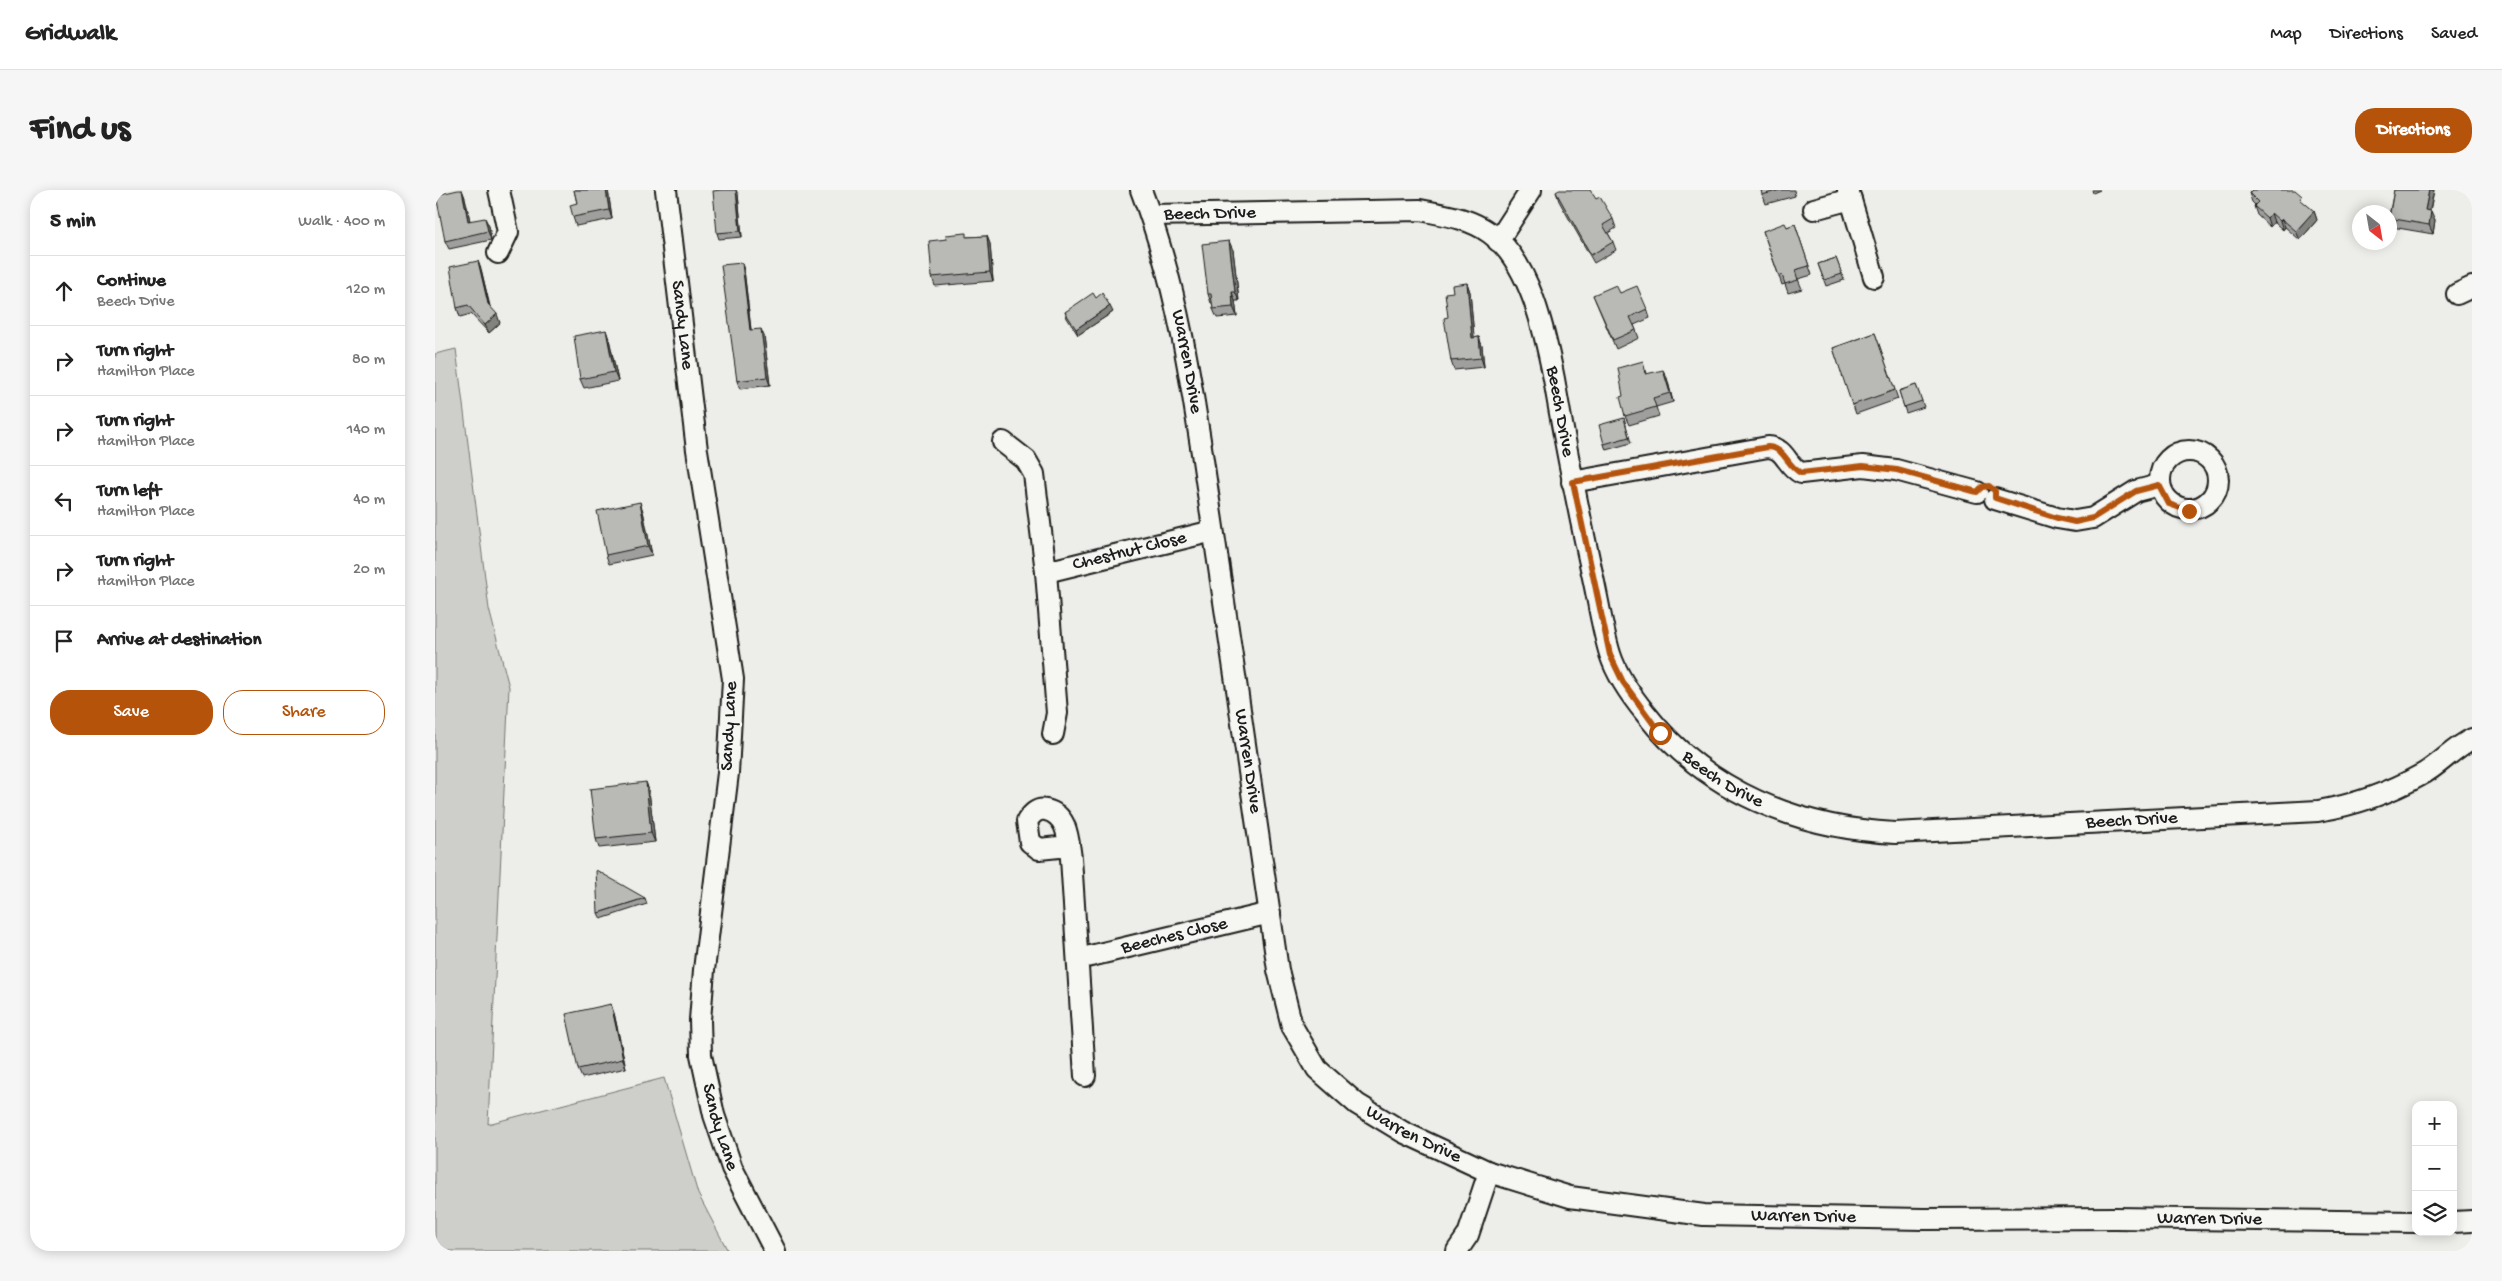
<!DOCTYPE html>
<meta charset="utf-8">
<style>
:root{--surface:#fff;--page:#f6f6f6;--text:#222;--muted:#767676;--line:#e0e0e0;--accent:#b45309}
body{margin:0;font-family:"Gochi Hand",sans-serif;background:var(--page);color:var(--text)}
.controls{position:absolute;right:15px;bottom:15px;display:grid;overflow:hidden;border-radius:10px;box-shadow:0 2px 12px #0003}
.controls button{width:45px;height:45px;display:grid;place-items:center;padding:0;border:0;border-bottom:1px solid var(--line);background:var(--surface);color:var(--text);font:25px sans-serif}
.compass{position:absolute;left:1917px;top:15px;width:45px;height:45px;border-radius:50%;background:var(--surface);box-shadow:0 2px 12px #0003;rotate:149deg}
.stop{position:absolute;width:15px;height:15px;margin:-11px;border:4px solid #b45309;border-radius:50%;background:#fff}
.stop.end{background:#b45309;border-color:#fff;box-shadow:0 1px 5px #0008}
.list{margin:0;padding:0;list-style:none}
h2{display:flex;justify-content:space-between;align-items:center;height:65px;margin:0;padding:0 20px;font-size:21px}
h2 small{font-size:16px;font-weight:400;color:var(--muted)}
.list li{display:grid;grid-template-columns:32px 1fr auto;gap:15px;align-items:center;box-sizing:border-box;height:70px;padding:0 20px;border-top:1px solid var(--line)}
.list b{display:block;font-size:19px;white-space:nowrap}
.list p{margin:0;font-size:16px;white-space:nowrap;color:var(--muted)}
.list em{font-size:16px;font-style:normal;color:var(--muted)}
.actions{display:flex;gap:10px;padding:15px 20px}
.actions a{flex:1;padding:11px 0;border:1px solid var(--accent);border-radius:20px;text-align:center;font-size:18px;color:var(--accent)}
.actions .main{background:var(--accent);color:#fff}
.icon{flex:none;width:28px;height:28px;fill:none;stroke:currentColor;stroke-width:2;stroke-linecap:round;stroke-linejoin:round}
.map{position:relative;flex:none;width:2037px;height:1061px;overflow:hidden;border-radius:20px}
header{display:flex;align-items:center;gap:30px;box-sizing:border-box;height:70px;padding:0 25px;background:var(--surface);border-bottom:1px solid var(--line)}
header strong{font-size:24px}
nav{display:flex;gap:28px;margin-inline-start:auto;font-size:18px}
.intro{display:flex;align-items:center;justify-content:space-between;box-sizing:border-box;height:120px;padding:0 30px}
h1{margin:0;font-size:35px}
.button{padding:12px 22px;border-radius:20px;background:var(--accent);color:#fff;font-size:18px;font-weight:700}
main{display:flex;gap:30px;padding:0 30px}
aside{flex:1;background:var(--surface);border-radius:20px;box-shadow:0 2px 12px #0003}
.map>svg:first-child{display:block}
</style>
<header>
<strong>Gridwalk</strong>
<nav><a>Map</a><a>Directions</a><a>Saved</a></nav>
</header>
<div class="intro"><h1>Find us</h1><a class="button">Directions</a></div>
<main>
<aside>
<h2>5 min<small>Walk · 400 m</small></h2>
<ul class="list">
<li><svg class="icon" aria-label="ahead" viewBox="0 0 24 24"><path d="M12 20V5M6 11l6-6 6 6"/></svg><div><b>Continue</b><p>Beech Drive</p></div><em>120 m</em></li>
<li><svg class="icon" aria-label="right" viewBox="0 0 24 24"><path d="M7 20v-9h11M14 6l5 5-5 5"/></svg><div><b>Turn right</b><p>Hamilton Place</p></div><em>80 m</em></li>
<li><svg class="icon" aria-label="right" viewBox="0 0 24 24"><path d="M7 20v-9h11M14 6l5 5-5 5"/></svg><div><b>Turn right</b><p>Hamilton Place</p></div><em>140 m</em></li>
<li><svg class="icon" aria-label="left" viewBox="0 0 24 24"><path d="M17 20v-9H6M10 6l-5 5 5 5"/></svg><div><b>Turn left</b><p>Hamilton Place</p></div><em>40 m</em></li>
<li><svg class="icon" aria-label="right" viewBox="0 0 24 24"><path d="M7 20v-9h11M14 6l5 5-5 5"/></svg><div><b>Turn right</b><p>Hamilton Place</p></div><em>20 m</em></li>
<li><svg class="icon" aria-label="arrive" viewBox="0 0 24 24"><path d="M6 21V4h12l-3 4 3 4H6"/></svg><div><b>Arrive at destination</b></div></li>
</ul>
<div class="actions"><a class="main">Save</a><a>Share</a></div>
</aside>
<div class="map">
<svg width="2037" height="1061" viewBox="0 0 2037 1061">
<rect width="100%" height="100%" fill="#edede9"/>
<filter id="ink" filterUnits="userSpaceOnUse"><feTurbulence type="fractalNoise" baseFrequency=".02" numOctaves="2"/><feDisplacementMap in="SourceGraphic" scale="10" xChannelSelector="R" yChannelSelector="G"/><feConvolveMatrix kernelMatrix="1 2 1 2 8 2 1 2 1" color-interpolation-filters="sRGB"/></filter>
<g filter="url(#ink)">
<path fill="#cececb" stroke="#757574" d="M21 159 54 419 74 497 53 934 229 888 263 1004 293 1061H0V164Z"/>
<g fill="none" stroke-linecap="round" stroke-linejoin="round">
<defs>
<g id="minor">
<path id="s1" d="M231 0 262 260 298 489 293 583 269 780 265 830 266 865 279 925 297 978 340 1061"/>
<path id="s2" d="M706 0C749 112 762 233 780 351 801 494 823 637 843 780L857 836 882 879 922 914 968 942 1054 982 1135 1007 1269 1025 1488 1029 1680 1028 1981 1032"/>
<path d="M1413 0 1439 87"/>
<path d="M1379 19 1416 9"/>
<path id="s3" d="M716 25 985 20C1010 25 1034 28 1055 43 1095 72 1110 143 1119 189 1130 254 1143 318 1157 383 1163 409 1167 438 1175 464 1182 486 1197 507 1211 524 1272 602 1363 638 1460 643L1883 621C1919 615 1954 603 1986 585 2005 575 2018 558 2037 549"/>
<path d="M1063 51 1096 0"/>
<path d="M63 63 73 42 64 0"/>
<path d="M2022 104 2037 97"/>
<path d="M568 252 591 270 599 284 611 382 622 523 618 544"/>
<circle cx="1754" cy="290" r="29"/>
<path d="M1137 292 1333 257C1351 258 1351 276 1366 283L1428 276 1461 280 1542 302"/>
<path d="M1560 309 1622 328 1640 331 1658 328 1701 301 1724 295"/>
<path id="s4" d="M611 382 778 341"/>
<path d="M634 656 604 659 595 652 592 631C597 624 602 618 611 620 633 625 633 649 636 668L650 886"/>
<path id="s5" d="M643 769 835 723"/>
<path d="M2018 1032 2037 1031"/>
<path d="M1022 1061 1033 1045 1054 982"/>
</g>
</defs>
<use href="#minor" stroke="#1c1c1c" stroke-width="24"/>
<use href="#minor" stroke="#f6f6f2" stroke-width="20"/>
</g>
<path fill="#9f9f9d" stroke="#1c1c1c" d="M27 0 30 8 35 31 54 36 56 50 14 59 10 51Z
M139 0H173L177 29 141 36 138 27 142 13Z
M1326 0H1359L1360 6 1331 14Z
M1657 0H1665L1658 3Z
M1959 0H1999L1995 21 2000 30 1998 44 1957 37 1955 30 1954 31V26Z
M1121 2 1161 9 1178 29 1181 38 1173 43 1178 52 1181 60 1159 73 1124 11Z
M1814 3 1869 13 1879 21 1882 30 1865 50 1850 37 1848 40 1839 32 1835 37 1822 25 1819 16 1820 15 1817 12Z
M303 4 307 47 284 49 282 43Z
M1360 34 1377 85 1363 89 1367 99 1353 103 1350 94 1347 95 1328 41 1352 37Z
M552 46 555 54 558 91 500 96 497 87 532 47Z
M798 60 804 111H800L802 126 782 128 778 119V113H776L773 104Z
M1401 68 1409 90 1391 96 1383 74Z
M46 79 55 116 65 133 54 143 36 124 25 127 22 118Z
M309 80 316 140 329 146 335 195 305 199 302 191Z
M1032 93 1035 102 1039 148 1044 147 1047 156 1049 177 1019 180 1016 171 1018 102Z
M1185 103 1212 119 1215 128 1199 135 1204 148 1181 159 1158 105Z
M661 108 678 122 643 145 632 128 630 122Z
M1440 143 1463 209 1421 224 1398 158Z
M174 149 183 191 149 198 145 189Z
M1211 180 1212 184 1232 188 1238 212 1221 217 1224 226 1194 235 1190 226 1188 206Z
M1481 195 1489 217 1471 223 1464 201Z
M1189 228 1196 253 1171 260 1169 254Z
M208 321 217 365 174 374 171 365Z
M211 592 214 601 220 652 164 658 161 649Z
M210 708 212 714 166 729 163 723Z
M179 823 191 878 147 888 143 879Z"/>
<path fill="#82827f" stroke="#1c1c1c" d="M27 0 30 8 37 40 33 31Z
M171 0H173L177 29 174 20Z
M301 0 303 4 307 47 305 41Z
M1994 0H1999L1993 29 1990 20Z
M1879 21 1882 30 1865 50 1861 41Z
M1996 21 2000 30 1998 44 1994 35Z
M1836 23 1839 32 1835 37 1832 28Z
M50 28 54 36 56 50 53 41Z
M1847 29 1850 37 1848 40 1845 31Z
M552 46 555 54 558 91 555 82Z
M794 51 798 60 804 111 800 102Z
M43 71 46 79 56 123 53 114Z
M307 73 309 80 317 148 315 140Z
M1032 93 1035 102 1040 157 1037 148Z
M797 102 800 111 802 126 798 117Z
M675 116 678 122 643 145 641 139Z
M62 124 65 133 54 143 50 135Z
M326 139 329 146 335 195 332 187Z
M171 140 174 149 183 191 179 182Z
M1044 147 1047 156 1049 177 1046 168Z
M1228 180 1232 188 1238 212 1235 203Z
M205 312 208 321 217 365 213 356Z
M211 592 214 601 220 652 216 643Z
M176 814 179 823 191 878 188 869Z"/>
<path fill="#b9b9b6" stroke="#1c1c1c" d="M23 0H27L33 31 50 28 53 41 10 51 1 5Z
M139 0H171L174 20 138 27 135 15 142 13Z
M286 0H301L305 41 282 43 278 1Z
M1124 0H1155L1161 9 1165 7 1178 29 1168 35 1178 52 1156 65 1121 2Z
M1326 0H1345L1327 5Z
M1817 0H1860L1867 6 1865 9 1879 21 1861 41 1847 29 1845 31 1836 23 1832 28 1819 16 1823 12 1814 3Z
M1959 0H1994L1990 20 1996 21 1994 35 1954 28Z
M1936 21 1947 22H1936Z
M1350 33 1352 37 1360 34 1374 76 1360 80 1363 90 1350 94 1347 85 1344 86 1328 41Z
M531 43V47L552 46 555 82 497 87 494 51 512 49 511 45Z
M794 51 800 102H797L798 117 778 119 776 104H773L767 54Z
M1401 68 1407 84 1389 90 1383 74Z
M43 71 53 114 62 124 50 135 33 115 22 118 15 77Z
M307 73 315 140 326 139 332 187 302 191 286 75Z
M1032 93 1037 148 1044 147 1046 168 1016 171 1009 128 1013 127 1010 103 1018 102 1017 95Z
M1181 95 1185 103 1202 96 1212 119 1195 127 1201 140 1178 150 1158 105Z
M658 103 661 108 667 103 675 116 641 139 630 122Z
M171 140 179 182 145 189 139 146Z
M1440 143 1460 200 1417 215 1398 158Z
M1208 171 1211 184 1228 180 1235 203 1218 208 1221 217 1190 226 1185 207 1188 206 1183 178Z
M1481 195 1487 211 1469 217 1464 201Z
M1189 228 1194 247 1169 254 1164 235Z
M205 312 213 356 171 365 162 321Z
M211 592 216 643 161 649 155 599Z
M161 680 210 708 163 723Z
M176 814 188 869 143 879 131 824Z"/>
</g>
<g fill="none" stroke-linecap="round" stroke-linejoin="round" filter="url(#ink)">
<path stroke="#b45309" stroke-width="6" d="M1225 543 1188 492 1175 465 1138 292 1333 257C1351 258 1351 276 1366 283L1428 276 1462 280 1542 302 1547 297 1554 296 1560 301V308L1622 328 1640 332 1658 328 1701 301 1724 295 1734 314 1754 321"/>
</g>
<g text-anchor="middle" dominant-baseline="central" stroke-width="4.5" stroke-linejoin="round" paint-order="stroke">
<g font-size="19" fill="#1c1c1c" stroke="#f6f6f2">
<text stroke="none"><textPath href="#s3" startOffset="59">Beech Drive</textPath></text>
<text stroke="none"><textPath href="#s1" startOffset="136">Sandy Lane</textPath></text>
<text stroke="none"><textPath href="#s2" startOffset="178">Warren Drive</textPath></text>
<text stroke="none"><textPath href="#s3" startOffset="539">Beech Drive</textPath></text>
<text stroke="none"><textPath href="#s4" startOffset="86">Chestnut Close</textPath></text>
<text transform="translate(295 536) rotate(-87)">Sandy Lane</text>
<text stroke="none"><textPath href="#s2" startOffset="582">Warren Drive</textPath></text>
<text stroke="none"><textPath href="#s3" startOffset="959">Beech Drive</textPath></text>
<text stroke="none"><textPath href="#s3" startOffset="1379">Beech Drive</textPath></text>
<text stroke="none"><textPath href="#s5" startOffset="99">Beeches Close</textPath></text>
<text stroke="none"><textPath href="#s1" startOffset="946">Sandy Lane</textPath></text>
<text stroke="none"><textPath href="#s2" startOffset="1018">Warren Drive</textPath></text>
<text stroke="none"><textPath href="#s2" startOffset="1422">Warren Drive</textPath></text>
<text stroke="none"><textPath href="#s2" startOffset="1828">Warren Drive</textPath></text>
</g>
</g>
</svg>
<div class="controls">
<button>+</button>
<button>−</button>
<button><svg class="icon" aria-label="layers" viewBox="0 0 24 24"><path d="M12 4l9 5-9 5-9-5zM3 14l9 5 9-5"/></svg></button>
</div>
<svg class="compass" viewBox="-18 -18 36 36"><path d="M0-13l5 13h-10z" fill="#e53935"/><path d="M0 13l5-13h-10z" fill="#767676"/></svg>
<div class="stop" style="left:1225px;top:543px"></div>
<div class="stop end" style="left:1754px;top:321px"></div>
</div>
</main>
